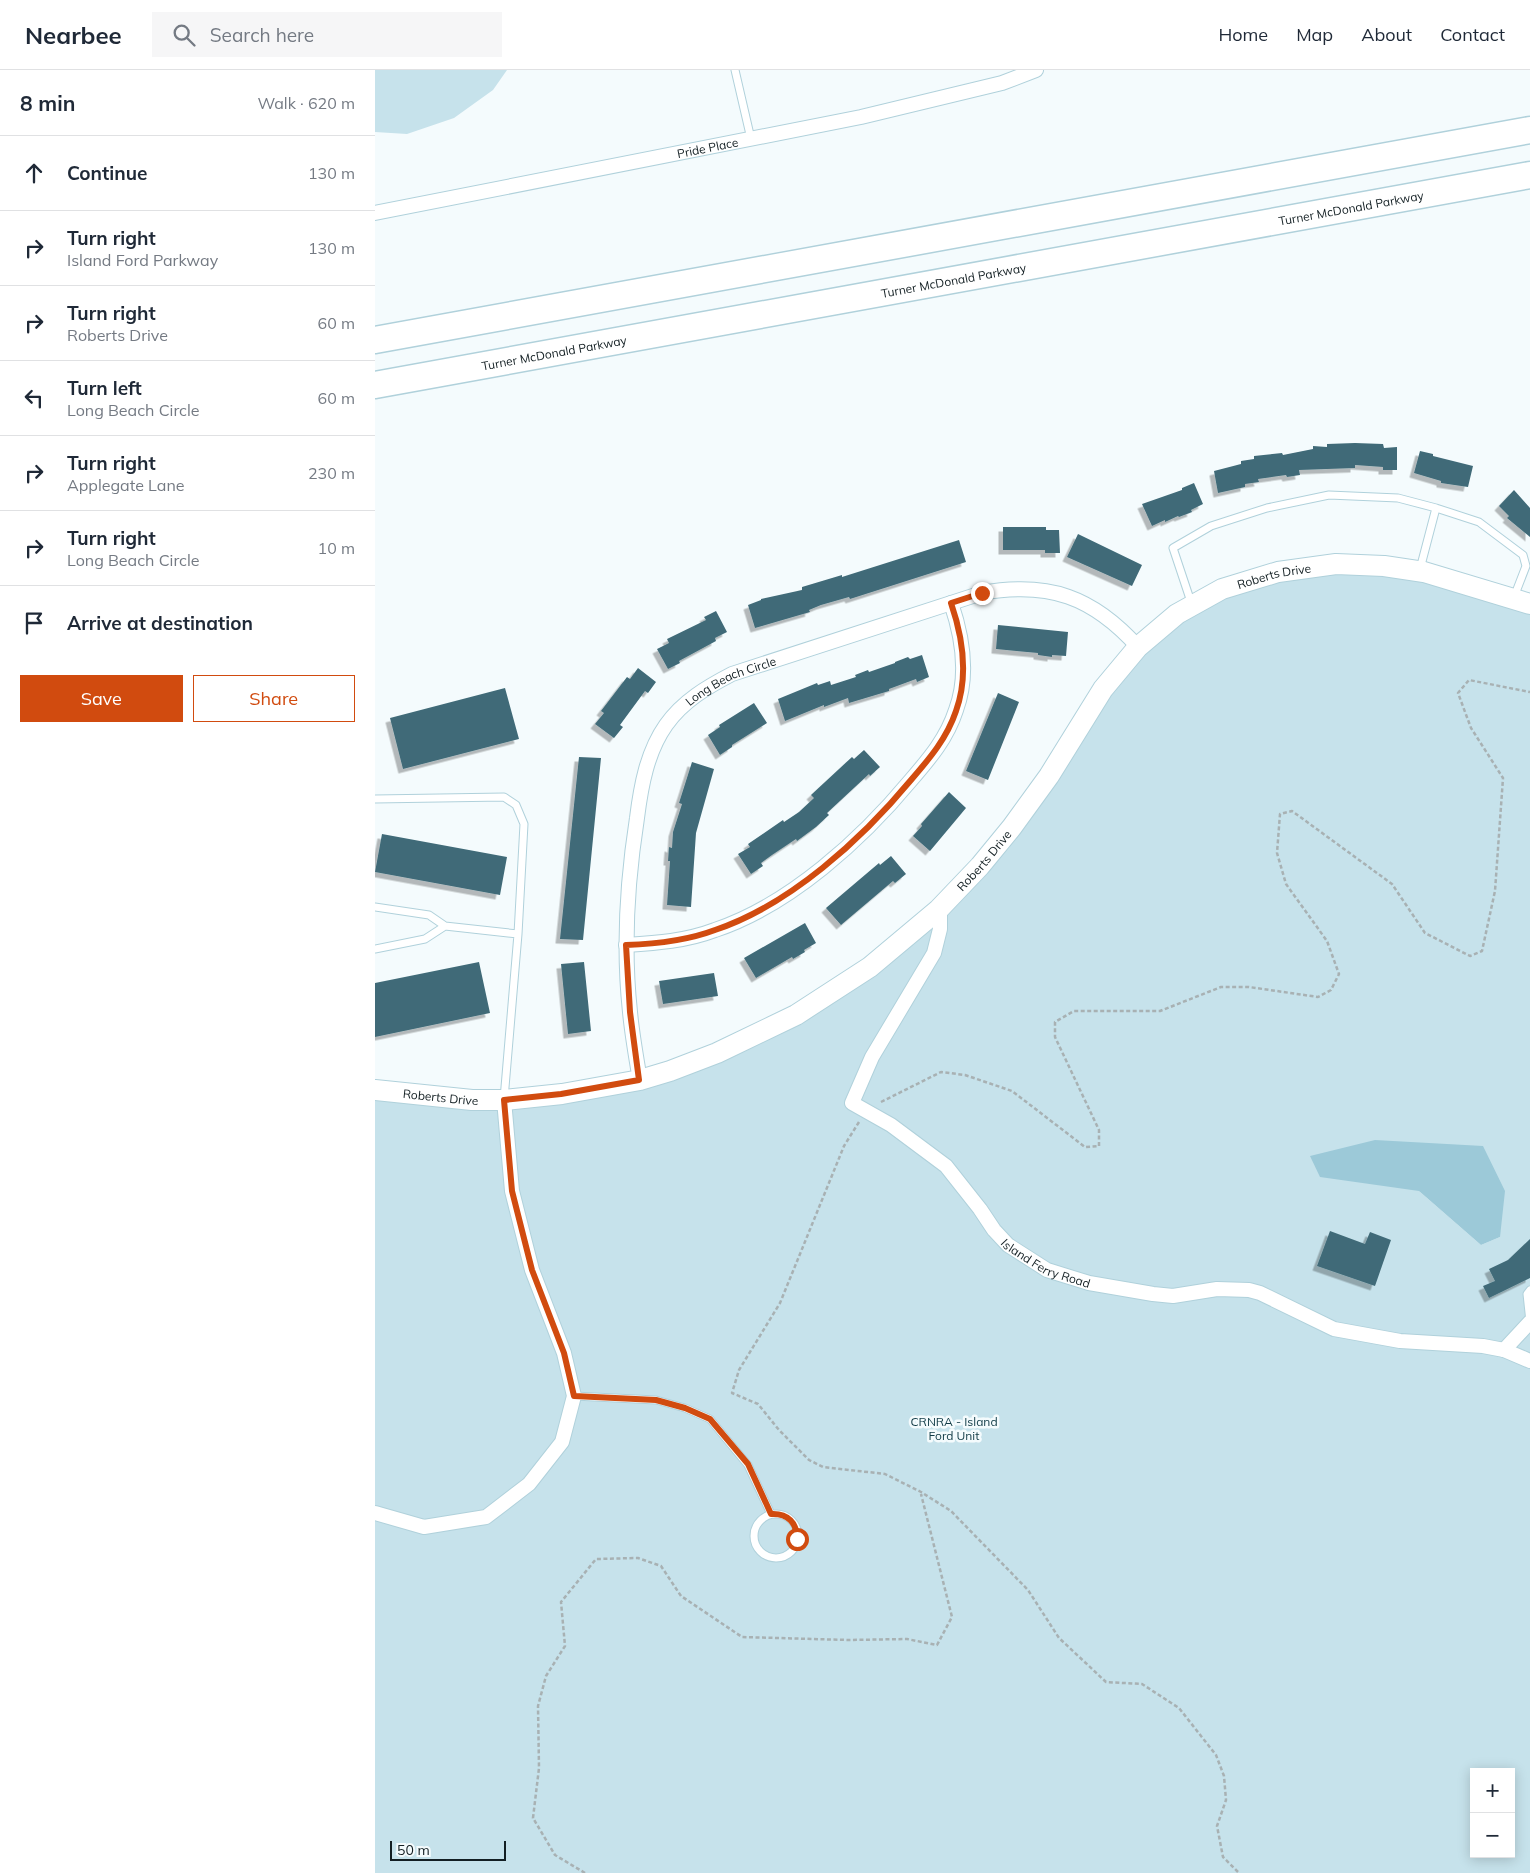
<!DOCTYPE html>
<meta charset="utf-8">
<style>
:root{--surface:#fff;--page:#f6f6f7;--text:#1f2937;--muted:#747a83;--line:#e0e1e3;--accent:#d14b0f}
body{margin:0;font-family:Mulish,sans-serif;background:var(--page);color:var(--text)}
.controls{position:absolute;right:15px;bottom:15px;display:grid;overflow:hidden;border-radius:0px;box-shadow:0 2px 12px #0003}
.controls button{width:45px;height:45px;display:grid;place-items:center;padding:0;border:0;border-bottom:1px solid var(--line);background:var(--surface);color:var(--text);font:25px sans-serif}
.scale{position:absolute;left:15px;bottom:12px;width:116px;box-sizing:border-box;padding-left:5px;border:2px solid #131f23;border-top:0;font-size:14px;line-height:18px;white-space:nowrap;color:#131f23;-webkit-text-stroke:4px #f4fbfd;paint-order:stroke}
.stop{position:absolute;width:15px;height:15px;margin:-11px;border:4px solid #d14b0f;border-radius:50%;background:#fff}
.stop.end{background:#d14b0f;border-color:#fff;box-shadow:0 1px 5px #0008}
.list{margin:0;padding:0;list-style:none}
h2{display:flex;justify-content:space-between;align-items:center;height:65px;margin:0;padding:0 20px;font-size:21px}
h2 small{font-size:16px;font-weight:400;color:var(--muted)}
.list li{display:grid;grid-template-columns:32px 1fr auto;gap:15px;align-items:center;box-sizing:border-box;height:75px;padding:0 20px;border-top:1px solid var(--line)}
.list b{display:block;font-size:19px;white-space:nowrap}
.list p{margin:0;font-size:16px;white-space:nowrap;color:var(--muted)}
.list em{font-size:16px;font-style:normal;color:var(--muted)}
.actions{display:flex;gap:10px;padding:15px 20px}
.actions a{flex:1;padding:11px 0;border:1px solid var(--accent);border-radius:0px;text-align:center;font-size:18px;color:var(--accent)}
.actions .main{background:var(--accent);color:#fff}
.icon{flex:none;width:28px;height:28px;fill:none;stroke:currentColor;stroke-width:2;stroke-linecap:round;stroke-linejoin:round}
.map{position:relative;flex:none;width:1155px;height:1803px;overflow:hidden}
header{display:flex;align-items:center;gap:30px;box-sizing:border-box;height:70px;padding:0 25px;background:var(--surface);border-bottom:1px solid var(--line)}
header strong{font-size:24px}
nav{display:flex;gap:28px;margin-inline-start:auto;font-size:18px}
.search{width:350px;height:45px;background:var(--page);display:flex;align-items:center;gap:12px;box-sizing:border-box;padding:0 18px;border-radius:0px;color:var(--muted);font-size:19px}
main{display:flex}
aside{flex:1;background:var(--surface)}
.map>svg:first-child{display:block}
</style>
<header>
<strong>Nearbee</strong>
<div class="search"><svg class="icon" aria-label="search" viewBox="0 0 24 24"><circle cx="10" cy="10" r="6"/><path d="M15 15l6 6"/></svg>Search here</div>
<nav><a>Home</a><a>Map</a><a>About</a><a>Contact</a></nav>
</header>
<main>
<aside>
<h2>8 min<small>Walk · 620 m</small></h2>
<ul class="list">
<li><svg class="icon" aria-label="ahead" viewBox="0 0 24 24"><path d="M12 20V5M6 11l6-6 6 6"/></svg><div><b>Continue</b></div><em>130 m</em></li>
<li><svg class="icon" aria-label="right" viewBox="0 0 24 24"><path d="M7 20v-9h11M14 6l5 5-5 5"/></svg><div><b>Turn right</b><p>Island Ford Parkway</p></div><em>130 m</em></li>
<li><svg class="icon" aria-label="right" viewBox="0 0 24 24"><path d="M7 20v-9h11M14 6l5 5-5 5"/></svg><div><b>Turn right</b><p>Roberts Drive</p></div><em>60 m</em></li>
<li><svg class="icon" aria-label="left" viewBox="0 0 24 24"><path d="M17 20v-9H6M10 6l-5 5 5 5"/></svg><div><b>Turn left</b><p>Long Beach Circle</p></div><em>60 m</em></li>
<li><svg class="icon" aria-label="right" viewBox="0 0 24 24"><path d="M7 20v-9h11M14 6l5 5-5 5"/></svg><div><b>Turn right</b><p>Applegate Lane</p></div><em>230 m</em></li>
<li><svg class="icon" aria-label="right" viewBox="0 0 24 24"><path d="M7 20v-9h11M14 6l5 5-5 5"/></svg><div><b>Turn right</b><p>Long Beach Circle</p></div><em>10 m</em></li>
<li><svg class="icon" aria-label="arrive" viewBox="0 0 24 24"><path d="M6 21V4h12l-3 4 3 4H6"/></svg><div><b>Arrive at destination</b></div></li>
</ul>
<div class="actions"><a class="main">Save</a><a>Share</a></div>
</aside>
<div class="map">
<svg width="1155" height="1803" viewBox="0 0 1155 1803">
<defs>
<filter id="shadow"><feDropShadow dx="-4.5" dy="4.5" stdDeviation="0" flood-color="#0004"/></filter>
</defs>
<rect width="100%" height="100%" fill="#f4fbfd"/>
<path fill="#c6e2eb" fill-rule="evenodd" d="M0 0H132L118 20 79 48 32 64 0 62Z
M974 491 1155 529V1803H0V1029L220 1021 344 981 487 901 590 813 775 566 875 511ZM1044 1121 1125 1167 1106 1175ZM1099 1702H1136V1784H1099Z"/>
<path fill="#9cc9d8" d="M1000 1070 1108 1076 1130 1121 1125 1167 1106 1175 1044 1121 945 1107 935 1086Z"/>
<path fill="#406b78" filter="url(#shadow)" d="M980 373 1008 374 1009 378 1022 377V400H1008V397L980 395V398L924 400 925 405 912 407 911 405 883 409 884 412 870 414V417L843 423 839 401 866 394V391L879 389V386L907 383 908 385 938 379V376L952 377V374Z
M1045 381 1058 384V386L1098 396 1093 417 1066 413V411L1039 403Z
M819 413 828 434 816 440 817 442 804 447 803 446 790 452V450L777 456 767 434 807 420V418Z
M1139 420 1155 438V467L1132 448 1134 446 1124 436Z
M628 457H671V460H684L685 483H670V480H628Z
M703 464 767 495 757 516 692 487Z
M584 470 591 492 475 529 474 527 446 535 434 540 435 542 380 558 373 535 386 530V529L427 520V517L467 505V507Z
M341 541 352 562 340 568 341 571 304 591 305 593 293 599 282 579 294 573 292 569 331 550 329 547Z
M623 555 693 562 691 586 677 585V587L663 585V583L621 579Z
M547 585 554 607 542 612 541 609 514 619V621L474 633 473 628 449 637V635L410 651 403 629 442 613 443 615 455 611 456 615 481 607 480 605 493 600 494 602 520 593V592L533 587 535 589Z
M263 598 281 612 273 623 270 621 245 655 248 657 239 668 220 654 229 643 226 641 252 607 255 609Z
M130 618 144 669 28 699 15 648Z
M623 623 644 632 613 710 591 701Z
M379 633 392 653 357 675V677L345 685 333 665 345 657 344 655Z
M489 680 505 697 495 706 494 704 452 743 454 745 441 757 422 771 421 769 397 785 386 793 388 796 376 804 363 784 375 777 373 774 408 750 409 752 424 742 439 728 436 725 477 687 479 689Z
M204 687 226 688 208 870 185 869Z
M317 692 339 699 321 763 316 837 292 835 295 791H293L294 777 297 778 298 762 307 734 304 733Z
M574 722 591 738 555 781 538 766 547 756 546 754Z
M7 764 132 787 125 825 0 802Z
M516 786 531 804 520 813 518 811 466 855 451 838 504 793 505 795Z
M430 853 441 873 429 880 430 882 418 889 417 887 381 908 369 888Z
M104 892 115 943 0 967V913Z
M209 892 216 961 193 964 186 894Z
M339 903 343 926 288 934 284 911Z
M955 1161 990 1174 995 1162 1016 1170 1000 1216 942 1196Z
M1155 1169V1208L1114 1228 1108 1216 1120 1211 1114 1199 1133 1190Z"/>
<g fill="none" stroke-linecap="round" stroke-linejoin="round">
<defs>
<path id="lane" d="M360 0 376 69
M1061 438 1104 452 1148 485 1151 496 1139 527
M817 535 798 478 836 456 892 438 954 425 1023 428 1061 438 1045 499
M0 729 129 727 141 735 149 754 143 864 129 1029
M0 837 54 845 70 856 143 864
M0 879 50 869 70 856
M1155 1220 1152 1224 1155 1252
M199 1326 281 1330 310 1338 335 1349 373 1395 396 1444
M379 1466a22 22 0 1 1 44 0a22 22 0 1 1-44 0Z"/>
<g id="street">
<path id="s1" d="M0 143 486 47 627 13 661 0"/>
<path id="s2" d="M563 840 565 844V859L559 883 497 987 477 1033 516 1055 571 1096 605 1139 619 1160 633 1175 672 1200 714 1213 778 1224 798 1226 842 1219 874 1220 885 1223 959 1259 1025 1271 1108 1276 1129 1280 1155 1291"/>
<path d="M251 875C282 873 311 871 340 860 415 835 487 769 536 710 555 688 572 668 581 640 594 605 588 568 576 533"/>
<path id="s3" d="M265 1010C261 987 257 964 255 942 248 877 252 812 262 748 266 716 272 682 291 655 308 631 332 617 357 604L607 523C674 511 718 527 763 577"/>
<path d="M1129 1280 1155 1252"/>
<path d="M0 1443 49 1457 111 1447 154 1414 187 1372 199 1326 189 1283 157 1200 137 1121 129 1030"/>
</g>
<g id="secondary">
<path id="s4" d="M0 1020 97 1030H129L187 1024 265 1010 295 1001 342 983 421 945 495 897 563 840 605 796 637 757 674 706 728 619 763 577 802 544 847 519 903 502 961 494 1009 496 1049 502 1155 534"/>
</g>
<g id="highway">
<path d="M0 270 1155 60"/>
<path id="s5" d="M0 315 1155 105"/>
</g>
</defs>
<use href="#lane" stroke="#b0d1db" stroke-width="9"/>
<use href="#street" stroke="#b0d1db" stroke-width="16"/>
<use href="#secondary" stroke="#b0d1db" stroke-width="22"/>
<use href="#highway" stroke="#b0d1db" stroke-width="29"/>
<path stroke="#a8b1b3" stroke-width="2.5" stroke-dasharray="4 2.5" stroke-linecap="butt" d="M506 1032 566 1002 590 1005 637 1021 710 1077 724 1076V1060L680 967V952L699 941H785L846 917H874L943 927 956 920 964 904 952 871 911 814 902 783 905 744 917 741 1017 814 1050 863 1095 886 1107 881 1120 821 1128 708 1096 658 1083 623 1094 610 1155 622
M484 1052 469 1076 405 1233 364 1300 357 1323 383 1334 404 1360 434 1390 448 1397 510 1404 546 1422 576 1441 653 1520 684 1568 731 1612 767 1614 804 1638 841 1685 849 1706 851 1730 842 1756 848 1787 864 1803
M210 1803 180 1785 158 1748 164 1698 163 1636 171 1606 190 1576 186 1532 221 1489 263 1488 286 1496 306 1526 367 1567 474 1570 532 1569 562 1575 577 1547 546 1424"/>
<use href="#lane" stroke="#fff" stroke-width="7"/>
<use href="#street" stroke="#fff" stroke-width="14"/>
<use href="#secondary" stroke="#fff" stroke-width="20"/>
<use href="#highway" stroke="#fff" stroke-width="26"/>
</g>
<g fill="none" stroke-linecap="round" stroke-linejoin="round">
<path stroke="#d14b0f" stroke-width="6" d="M422 1469C422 1453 413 1443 396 1444L373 1394 335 1349 310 1338 281 1330 199 1326 189 1283 157 1200 137 1121 129 1030 186 1024 264 1010 255 942 251 875C282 874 311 871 340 860 415 835 487 769 536 710 555 688 572 668 581 641 594 605 588 568 576 533L607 523"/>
</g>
<g text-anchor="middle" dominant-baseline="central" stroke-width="5" stroke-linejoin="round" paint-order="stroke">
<g font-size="12" fill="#131f23" stroke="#f4fbfd">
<text stroke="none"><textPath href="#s1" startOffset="339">Pride Place</textPath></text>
<text stroke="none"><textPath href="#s5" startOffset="992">Turner McDonald Parkway</textPath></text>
<text stroke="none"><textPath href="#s5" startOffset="588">Turner McDonald Parkway</textPath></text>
<text stroke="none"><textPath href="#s5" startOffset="182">Turner McDonald Parkway</textPath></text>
<text stroke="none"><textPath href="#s4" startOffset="1101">Roberts Drive</textPath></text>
<text stroke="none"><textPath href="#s3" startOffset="442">Long Beach Circle</textPath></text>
<text stroke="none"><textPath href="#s4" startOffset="681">Roberts Drive</textPath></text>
<text stroke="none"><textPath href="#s4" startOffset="66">Roberts Drive</textPath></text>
<text stroke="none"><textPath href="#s2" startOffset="472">Island Ferry Road</textPath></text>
</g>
<g font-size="12" fill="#103a45" stroke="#f4fbfd">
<text x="579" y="1351">CRNRA - Island<tspan x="579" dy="14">Ford Unit</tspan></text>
</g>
</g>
</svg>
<div class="controls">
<button>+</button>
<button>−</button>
</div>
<div class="scale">50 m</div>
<div class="stop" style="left:422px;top:1469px"></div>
<div class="stop end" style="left:607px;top:523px"></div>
</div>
</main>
